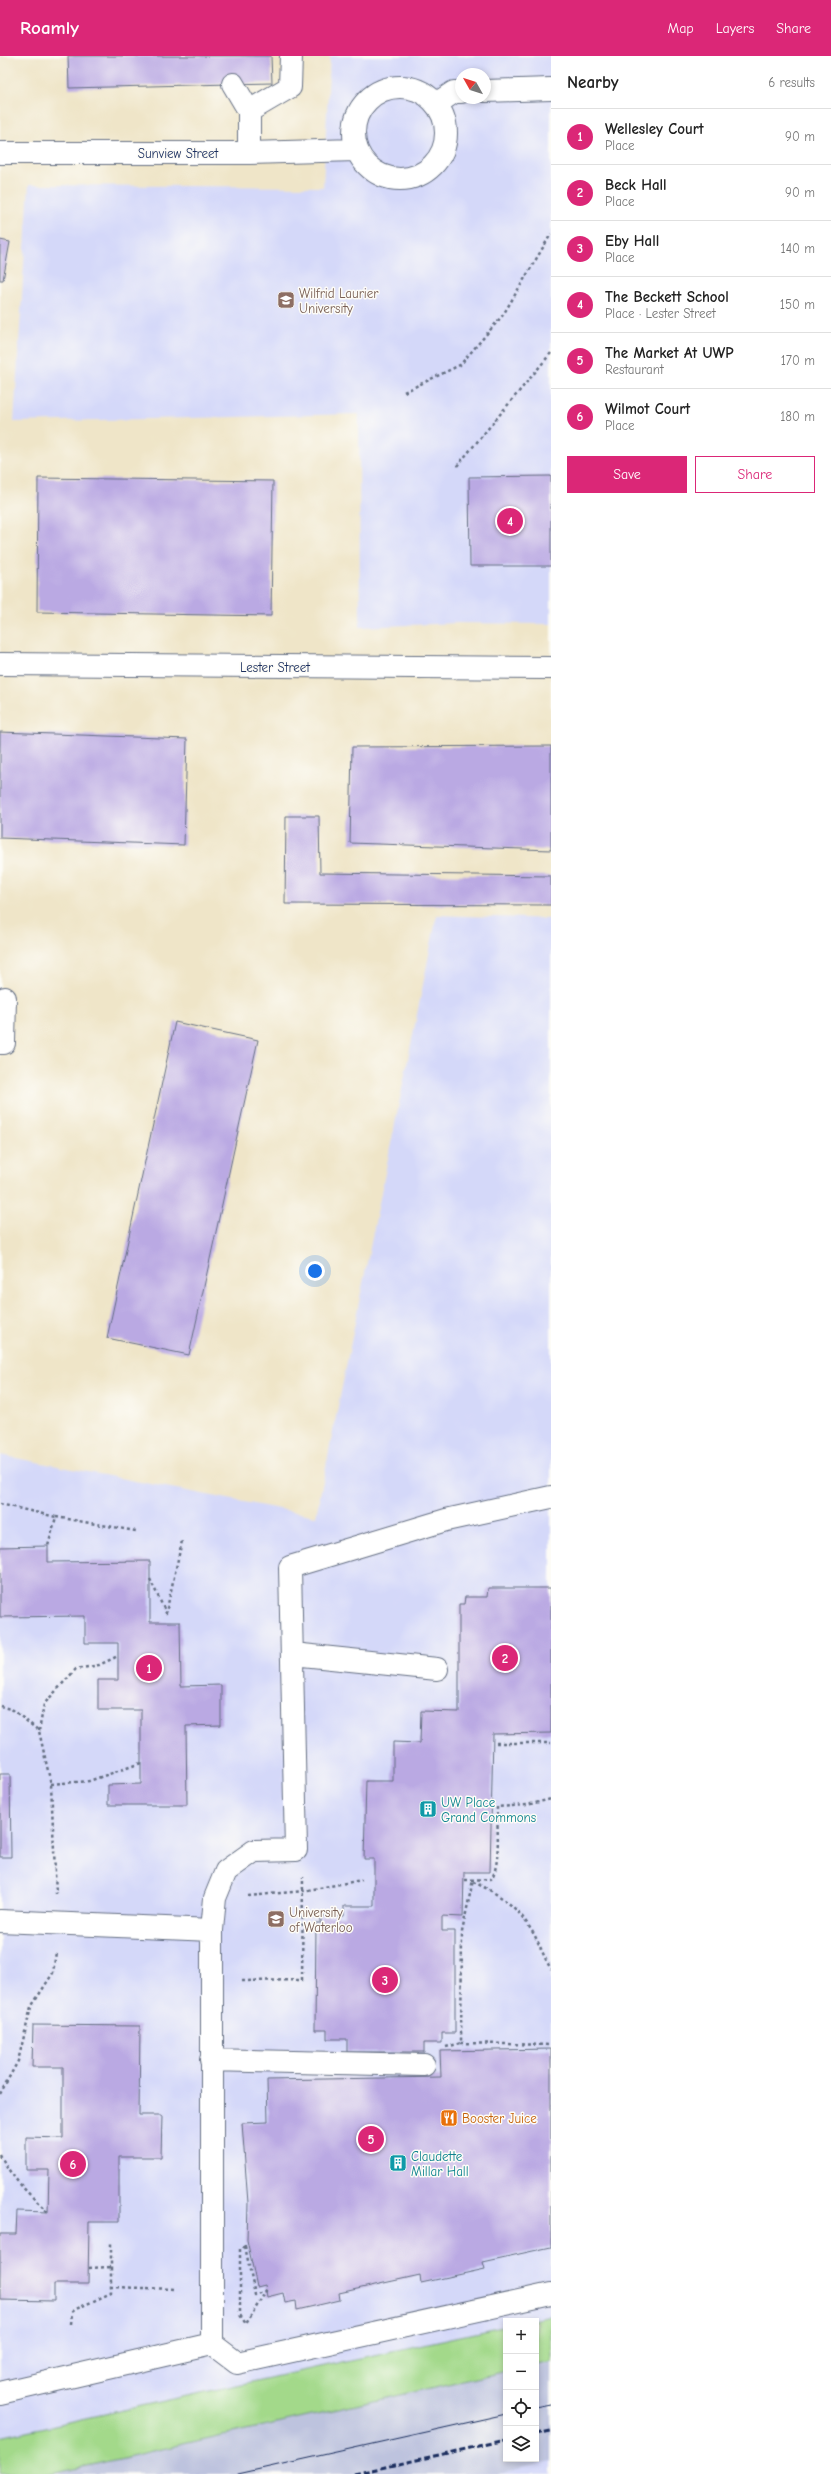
<!DOCTYPE html>
<meta charset="utf-8">
<style>
:root{--surface:#fff;--page:#f2f2f2;--text:#222;--muted:#767676;--line:#e0e0e0;--accent:#db2777}
body{margin:0;font-family:"Comic Neue",sans-serif;background:var(--page);color:var(--text)}
.controls{position:absolute;right:12px;bottom:12px;display:grid;overflow:hidden;border-radius:0px;box-shadow:0 2px 6px #0003}
.controls button{width:36px;height:36px;display:grid;place-items:center;padding:0;border:0;border-bottom:1px solid var(--line);background:var(--surface);color:var(--text);font:20px sans-serif}
.compass{position:absolute;left:455px;top:12px;width:36px;height:36px;border-radius:50%;background:var(--surface);box-shadow:0 2px 6px #0003;rotate:309deg}
.you{position:absolute;left:315px;top:1215px;width:14px;height:14px;margin:-10px;border:3px solid #fff;border-radius:50%;background:#1a73e8;box-shadow:0 0 0 6px #1a73e833}
.badge{display:grid;place-items:center;width:26px;height:26px;border-radius:50%;background:var(--accent);color:#fff;font-size:13px;font-weight:700}
.pin{position:absolute;translate:-50% -50%;border:2px solid #fff;box-shadow:0 1px 4px #0006}
.list{margin:0;padding:0;list-style:none}
h2{display:flex;justify-content:space-between;align-items:center;height:52px;margin:0;padding:0 16px;font-size:17px}
h2 small{font-size:13px;font-weight:400;color:var(--muted)}
.list li{display:grid;grid-template-columns:26px 1fr auto;gap:12px;align-items:center;box-sizing:border-box;height:56px;padding:0 16px;border-top:1px solid var(--line)}
.list b{display:block;font-size:15px;white-space:nowrap}
.list p{margin:0;font-size:13px;white-space:nowrap;color:var(--muted)}
.list em{font-size:13px;font-style:normal;color:var(--muted)}
.actions{display:flex;gap:8px;padding:12px 16px}
.actions a{flex:1;padding:9px 0;border:1px solid var(--accent);border-radius:0px;text-align:center;font-size:14px;color:var(--accent)}
.actions .main{background:var(--accent);color:#fff}
.icon{flex:none;width:22px;height:22px;fill:none;stroke:currentColor;stroke-width:2;stroke-linecap:round;stroke-linejoin:round}
.map{position:relative;flex:none;width:551px;height:2418px;overflow:hidden}
header{display:flex;align-items:center;gap:24px;box-sizing:border-box;height:56px;padding:0 20px;background:var(--accent);color:#fff}
header strong{font-size:19px}
nav{display:flex;gap:22px;margin-inline-start:auto;font-size:14px}
main{display:flex}
aside{flex:1;background:var(--surface)}
.map>svg:first-child{display:block}
</style>
<header>
<strong>Roamly</strong>
<nav><a>Map</a><a>Layers</a><a>Share</a></nav>
</header>
<main>
<div class="map">
<svg width="551" height="2418" viewBox="0 0 551 2418">
<rect width="100%" height="100%" fill="#fdfcf7"/>
<filter id="ink" filterUnits="userSpaceOnUse"><feTurbulence type="fractalNoise" baseFrequency=".025" numOctaves="2"/><feDisplacementMap in="SourceGraphic" scale="8" xChannelSelector="R" yChannelSelector="G"/><feConvolveMatrix kernelMatrix="1 2 1 2 8 2 1 2 1" color-interpolation-filters="sRGB"/></filter>
<filter id="wash" filterUnits="userSpaceOnUse"><feTurbulence type="fractalNoise" baseFrequency=".012" numOctaves="4" result="noise"/><feDisplacementMap in="SourceGraphic" scale="16" xChannelSelector="R" yChannelSelector="G"/><feGaussianBlur stdDeviation="0.9" result="paint"/><feColorMatrix in="noise" values="0 0 0 0 0 0 0 0 0 0 0 0 0 0 0 0 0 1.4 0 .05"/><feComposite in="paint" operator="in"/></filter>
<g filter="url(#wash)">
<rect width="100%" height="100%" fill="#efe5c8"/>
<path fill="#d4d8f9" fill-rule="evenodd" d="M330 0H551V568L458 567 360 571 359 358 14 366 29 129 323 131ZM461 18H485V42H461Z
M437 859 551 863V2418H0V1399L316 1460ZM506 2265H536V2403H506Z"/>
<path fill="#bdc3de" d="M551 2305V2405L499 2418H52L506 2315V2403H536V2308Z"/>
<path fill="#a3d98a" stroke="#5f8474" d="M551 2260V2305L536 2308V2265H527Z
M506 2270V2315L52 2418H0V2381Z"/>
<g id="blocks">
<path fill="#baa9e3" d="M68 0H271L272 27 69 32Z
M0 184 10 186 3 224H0Z
M551 420V510H470L469 421Z
M38 422 273 425 271 560 37 556Z
M0 676 187 683 184 789 0 782Z
M551 690V794L350 787 352 691Z
M286 760H319L320 817 551 820V849L285 848Z
M175 966 258 984 189 1299 107 1282Z
M48 1490V1506L150 1505V1566H180L181 1630 221 1629V1669L186 1670 187 1749H108V1729L141 1728V1654H98V1624H118V1587H85V1560L0 1561V1491Z
M488 1532H551V1677L493 1678 490 1816H464L463 1861 442 1860V1875H455V1977H442V1987H424V1996H347V1983H327V1974H315L316 1867H321V1860H344V1850H374V1803H364L366 1725H393V1686L420 1687 421 1655 459 1656V1548H464L465 1541H487Z
M0 1718H10L11 1801H0Z
M33 1969 140 1970 139 2059H162L161 2101H119V2166H89L88 2228H54V2245L0 2244V2178H16L17 2155 48 2156 49 2114H26V2081L63 2082V2011H32Z
M551 1993V2191L483 2206 485 2213 421 2227 420 2219 339 2237 340 2244 297 2254 296 2245 285 2247 283 2237 267 2241 265 2229 257 2231 247 2184 248 2147 242 2067 268 2066 267 2024 441 2021 440 1995Z"/>
</g>
</g>
<g filter="url(#ink)">
<use href="#blocks" fill-opacity="0" stroke="#656f83" stroke-width="1"/>
<g fill="none" stroke-linecap="round" stroke-linejoin="round">
<defs>
<path id="minor" d="M233 28 249 55
M354 77a46 46 0 1 1 92 0a46 46 0 1 1-92 0Z
M485 35 551 33
M436 48 454 36H461
M0 97H249L356 94
M249 97V55L290 31 291 0
M0 608 551 612
M0 987H4L5 942
M293 1598 437 1613
M0 1865 212 1874V2288
M212 1874 215 1842 226 1815 254 1795 296 1794 290 1511 446 1464 551 1441
M211 2004 424 2009
M0 2337 212 2288 237 2307 551 2238"/>
</defs>
<use href="#minor" stroke="#656f83" stroke-width="24"/>
<path stroke="#656f83" stroke-width="2.5" stroke-dasharray="3 3" stroke-linecap="butt" d="M404 336 460 309 503 259 551 178
M457 410 551 297
M0 1448 56 1461 48 1490
M56 1461 136 1475
M150 1523 166 1557 182 1485
M0 1650 13 1654 39 1675 51 1728 56 1838
M39 1675 44 1648 76 1613 99 1609 118 1600
M496 1687H551
M51 1728 89 1725 141 1707
M465 1824 491 1823C501 1810 497 1769 497 1751L527 1749 551 1743
M473 1826C496 1836 517 1850 530 1872 539 1885 543 1900 551 1913
M248 1840 303 1835 362 1824
M242 1925 302 1924 303 1821
M461 1987 551 1989
M446 1991 461 1987 462 1876 473 1824
M0 2038 18 2005 31 1951 53 1917 56 1896
M0 2098C11 2122 29 2138 48 2156
M245 2190 255 2239 266 2235 246 2268 240 2259V2193Z
M89 2212 111 2211
M111 2231 176 2233
M71 2268 72 2256 76 2253 111 2237V2186"/>
<use href="#minor" stroke="#fff" stroke-width="22"/>
<path stroke="#1b2f5e" stroke-width="1" d="M536 2351 551 2348
M238 2418 506 2358"/>
<path stroke="#1b2f5e" stroke-width="3" stroke-dasharray="6 3" stroke-linecap="butt" d="M536 2378 551 2375
M354 2418 506 2384"/>
</g>
</g>
<defs>
<symbol id="university-square" viewBox="-11 -11 22 22"><rect x="-9" y="-9" width="18" height="18" rx="4" fill="#8d6e63" stroke="#fdfcf7"/><path d="M0-5L7-2L0 1L-7-2ZM-4 1L0 2.5L4 1V4Q0 6-4 4Z" fill="#fff"/></symbol>
<symbol id="building-square" viewBox="-11 -11 22 22"><rect x="-9" y="-9" width="18" height="18" rx="4" fill="#0f9aa8" stroke="#fdfcf7"/><path d="M-4-6H4V6H1V3H-1V6H-4ZM-2.5-4.3h1.7v1.8h-1.7ZM.8-4.3h1.7v1.8H.8ZM-2.5-1h1.7V.8h-1.7ZM.8-1h1.7V.8H.8Z" fill="#fff"/></symbol>
<symbol id="restaurant-square" viewBox="-11 -11 22 22"><rect x="-9" y="-9" width="18" height="18" rx="4" fill="#e8710a" stroke="#fdfcf7"/><path d="M-5-6h1v4h1v-4h1v4h1v-4h1v5L-1.5 .5V6h-2V.5L-5-1ZM5-6V6H3V1.5H1.5Q1.5-4 5-6Z" fill="#fff"/></symbol>
</defs>
<g fill-rule="evenodd">
<use href="#university-square" x="276" y="234" width="20" height="20"/>
<use href="#building-square" x="418" y="1743" width="20" height="20"/>
<use href="#university-square" x="266" y="1853" width="20" height="20"/>
<use href="#restaurant-square" x="439" y="2052" width="20" height="20"/>
<use href="#building-square" x="388" y="2097" width="20" height="20"/>
</g>
<g text-anchor="middle" dominant-baseline="central" stroke-width="3" stroke-linejoin="round" paint-order="stroke">
<g font-size="13" fill="#1b2f5e" stroke="#fdfcf7">
<text x="178" y="97">Sunview Street</text>
<text x="275" y="611">Lester Street</text>
</g>
<g font-size="13" fill="#785e54" stroke="#fdfcf7" text-anchor="start">
<text x="299" y="237">Wilfrid Laurier<tspan x="299" dy="15">University</tspan></text>
<text x="289" y="1856">University<tspan x="289" dy="15">of Waterloo</tspan></text>
</g>
<g font-size="13" fill="#0d838f" stroke="#fdfcf7" text-anchor="start">
<text x="441" y="1746">UW Place<tspan x="441" dy="15">Grand Commons</tspan></text>
<text x="411" y="2100">Claudette<tspan x="411" dy="15">Millar Hall</tspan></text>
</g>
<g font-size="13" fill="#c56008" stroke="#fdfcf7" text-anchor="start">
<text x="462" y="2062">Booster Juice</text>
</g>
</g>
</svg>
<div class="controls">
<button>+</button>
<button>−</button>
<button><svg class="icon" aria-label="locate" viewBox="0 0 24 24"><circle cx="12" cy="12" r="6"/><path d="M12 2v4M12 18v4M2 12h4M18 12h4"/></svg></button>
<button><svg class="icon" aria-label="layers" viewBox="0 0 24 24"><path d="M12 4l9 5-9 5-9-5zM3 14l9 5 9-5"/></svg></button>
</div>
<svg class="compass" viewBox="-18 -18 36 36"><path d="M0-13l5 13h-10z" fill="#e53935"/><path d="M0 13l5-13h-10z" fill="#767676"/></svg>
<div class="you"></div>
<div class="pin badge" style="left:149px;top:1612px">1</div>
<div class="pin badge" style="left:505px;top:1602px">2</div>
<div class="pin badge" style="left:385px;top:1924px">3</div>
<div class="pin badge" style="left:510px;top:465px">4</div>
<div class="pin badge" style="left:371px;top:2083px">5</div>
<div class="pin badge" style="left:73px;top:2108px">6</div>
</div>
<aside>
<h2>Nearby<small>6 results</small></h2>
<ul class="list">
<li><span class="badge">1</span><div><b>Wellesley Court</b><p>Place</p></div><em>90 m</em></li>
<li><span class="badge">2</span><div><b>Beck Hall</b><p>Place</p></div><em>90 m</em></li>
<li><span class="badge">3</span><div><b>Eby Hall</b><p>Place</p></div><em>140 m</em></li>
<li><span class="badge">4</span><div><b>The Beckett School</b><p>Place · Lester Street</p></div><em>150 m</em></li>
<li><span class="badge">5</span><div><b>The Market At UWP</b><p>Restaurant</p></div><em>170 m</em></li>
<li><span class="badge">6</span><div><b>Wilmot Court</b><p>Place</p></div><em>180 m</em></li>
</ul>
<div class="actions"><a class="main">Save</a><a>Share</a></div>
</aside>
</main>
